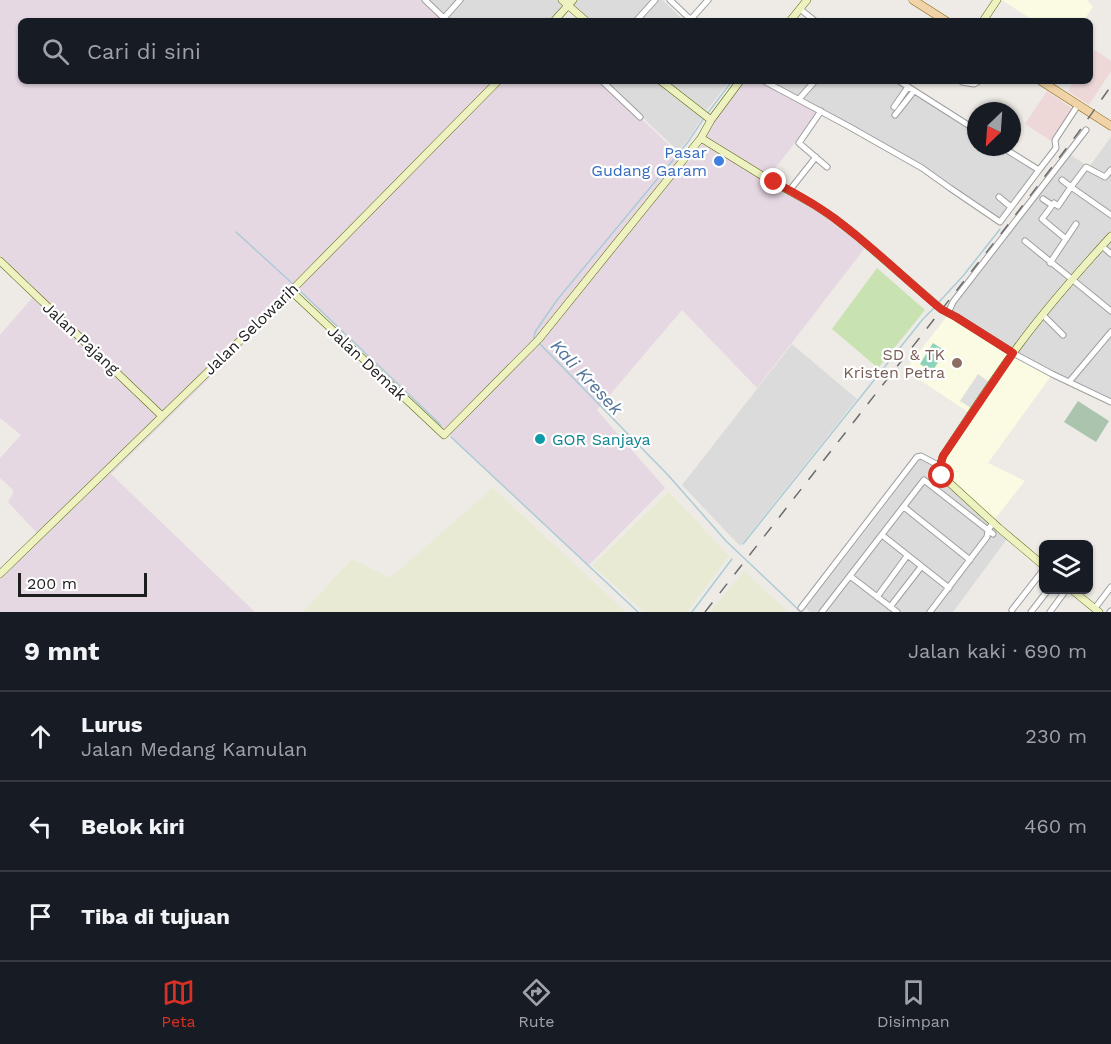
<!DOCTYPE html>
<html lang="id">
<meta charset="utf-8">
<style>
:root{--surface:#171b24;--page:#242831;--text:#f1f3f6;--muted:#9ea1a6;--line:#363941;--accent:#d93025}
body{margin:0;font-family:"Work Sans",sans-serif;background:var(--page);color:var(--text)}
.controls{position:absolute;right:18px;bottom:18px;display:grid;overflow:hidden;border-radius:9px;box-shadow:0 2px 4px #0004}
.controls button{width:54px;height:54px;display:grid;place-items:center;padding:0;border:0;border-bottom:2px solid var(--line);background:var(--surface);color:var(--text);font:30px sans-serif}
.compass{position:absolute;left:967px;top:102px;width:54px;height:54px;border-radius:50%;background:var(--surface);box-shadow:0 2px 4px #0004;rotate:205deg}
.scale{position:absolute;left:18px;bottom:15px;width:129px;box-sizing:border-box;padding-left:6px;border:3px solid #1e1e1e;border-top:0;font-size:16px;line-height:21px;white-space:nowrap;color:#1e1e1e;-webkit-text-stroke:4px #fff;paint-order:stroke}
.stop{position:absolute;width:18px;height:18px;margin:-14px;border:4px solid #d93025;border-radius:50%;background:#fff}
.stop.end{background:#d93025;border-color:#fff;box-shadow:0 2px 6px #0008}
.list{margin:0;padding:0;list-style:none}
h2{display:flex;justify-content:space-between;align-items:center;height:78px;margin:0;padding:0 24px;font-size:26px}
h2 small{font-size:20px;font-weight:400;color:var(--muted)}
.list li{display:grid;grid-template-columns:39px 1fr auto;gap:18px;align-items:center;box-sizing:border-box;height:90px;padding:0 24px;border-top:2px solid var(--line)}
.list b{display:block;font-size:22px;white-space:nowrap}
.list p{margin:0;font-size:20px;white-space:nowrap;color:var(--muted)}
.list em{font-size:20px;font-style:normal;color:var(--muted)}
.icon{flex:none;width:33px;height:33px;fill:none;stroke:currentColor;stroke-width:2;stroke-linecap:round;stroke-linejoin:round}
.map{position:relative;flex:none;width:1111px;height:612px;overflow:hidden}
.search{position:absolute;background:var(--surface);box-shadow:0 2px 4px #0004;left:18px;right:18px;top:18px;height:66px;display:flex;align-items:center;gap:15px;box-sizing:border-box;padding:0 21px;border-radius:9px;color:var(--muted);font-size:22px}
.sheet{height:348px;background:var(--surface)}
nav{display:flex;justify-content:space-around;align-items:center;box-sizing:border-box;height:84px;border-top:2px solid var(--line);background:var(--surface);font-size:16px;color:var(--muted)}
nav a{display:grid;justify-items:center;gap:3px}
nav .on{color:var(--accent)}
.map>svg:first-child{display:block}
</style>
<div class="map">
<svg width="1111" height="612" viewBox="0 0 1111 612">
<rect width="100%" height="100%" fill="#eeebe6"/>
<path fill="#dcdbdb" d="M429 0H558L565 6 551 21H451Z
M575 0H663L684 21H591L571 5Z
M604 81H657L702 118 687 141 678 151Z
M667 81H730L706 111Z
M767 81H899L976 131V147H1000L1037 171 1000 219 974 200 922 165Z
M1111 137V233L1012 348 945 308 1068 153 1089 167Z
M1111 241V307L1076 279Z
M1073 282 1111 313V400L1073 382 1017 352Z
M792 344 857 399 740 546 682 485Z
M921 458 937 467V475L942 482 1007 539 953 612H810L806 608Z"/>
<path fill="#edd8d7" d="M1095 50 1111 61V71L1089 105 1068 91 1074 81H1090V58Z
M1047 91 1073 109 1051 141 1025 124Z"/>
<path fill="#e6d8e3" d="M0 0H422L444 21H21V81H602L688 163 703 143 715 118 742 81H762L820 111 773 171 767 180 812 206 865 248 757 388 682 310 597 410 665 488 589 565 495 478 299 291 111 474 255 612H0V568L37 533 8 502 14 491 0 478V458L21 435 0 418V335L38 291 0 255Z"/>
<path fill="#fafbe2" d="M1002 0H1087L1093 7 1083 21H1034Z
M948 315 1007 355 968 412 905 370Z
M1014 356 1051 376 988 463 1025 481 994 520 947 476 944 469V463L953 446Z"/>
<path fill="#e8ead3" d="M493 488 626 612H303L352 559 390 578Z
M669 492 729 556 687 612H644L592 565Z
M744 571 788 612H710Z"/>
<path fill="#c8e2b2" d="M877 268 925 310 878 368 832 329Z"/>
<path fill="#aac4ae" d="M1078 401 1109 421 1096 442 1064 422Z"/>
<path fill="#8dd3bb" d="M933 343 945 351 932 372 920 364Z"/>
<path fill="#dedede" d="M978 374 989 382 971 408 960 401Z"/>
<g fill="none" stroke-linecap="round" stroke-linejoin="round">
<path stroke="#abcbd6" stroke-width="1.5" d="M707 114 732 81
M236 232 293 284
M298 289 441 425
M939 302 963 276 1000 229
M534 338 535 332 557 300 688 142 704 118
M540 344 668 475 726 541 801 612
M451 437 638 612
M743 544 923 319 934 308
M692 612 732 559"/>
<defs>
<path id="street" d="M425 0 447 21
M670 0 689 18H692L708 0
M800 9 815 21
M444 18 460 0
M636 21 655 0
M602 81 640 117
M764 81 848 126 922 168 950 188 1000 222 1039 170 1002 147
M899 81 976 130
M962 82 974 84 979 81
M799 99 815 81
M894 107 908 87
M821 111 799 143 827 167
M895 115 914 91
M1039 170 1056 148 1055 140 1078 105
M1111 170 1105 177 1086 167 1071 187 1111 215
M1062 180 1071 187 1058 206 1054 203 1042 219 1066 239
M789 191 816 157
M999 197 1011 207
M1043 199 1052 205
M1025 241 1111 311
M1102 246 1111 254
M1050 263 1076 224
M948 313 953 302 1086 130
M1043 315 1063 335
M1013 353 1052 374 1111 402
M1069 382 1111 332
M904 507 970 560
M882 535 949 588
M850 576 897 612
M877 597 907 556
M890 607 921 567
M801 608 917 457 921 456 940 466
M1095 608 1111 587
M1012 610 1044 569
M822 612 924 480 993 534
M930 612 987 537 988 530 993 523
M1031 612 1048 590
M1050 612 1066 590
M1110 612 1111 611"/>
<path id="secondary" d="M562 0 586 21
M554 21 573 0
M790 21 807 0
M983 21 997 0
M661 81 711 120
M701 138 761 175 813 204 834 218 857 236 941 309 956 317 1013 353
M0 261 162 416
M291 291 444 435 539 339 701 138 711 120 740 81
M1044 566 999 528 942 476 940 466 943 456C968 419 992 381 1019 345 1047 307 1079 271 1111 236
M0 574 291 291 498 81
M1072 590 1099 612"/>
<path id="primary" d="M913 0 946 21
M1041 81 1111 126"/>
</defs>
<use href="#street" stroke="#9f9f9f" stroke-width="7"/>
<use href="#secondary" stroke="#5c6812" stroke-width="8"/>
<use href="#primary" stroke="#866412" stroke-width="9"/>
<use href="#street" stroke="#fff" stroke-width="5"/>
<use href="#secondary" stroke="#edf2c0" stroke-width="7"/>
<use href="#primary" stroke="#f0d4a8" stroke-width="8"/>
<path stroke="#6c6c6c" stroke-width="1.5" stroke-dasharray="12 12" stroke-linecap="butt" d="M705 612 1007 226 1078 133 1111 86"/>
</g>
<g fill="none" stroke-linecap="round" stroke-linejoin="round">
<path stroke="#d93025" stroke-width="8" d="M774 182C795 193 815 204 834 218 872 246 905 279 941 309L956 317 1013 353 943 456 940 466 942 476"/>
</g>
<circle fill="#3f7fe0" stroke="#fff" stroke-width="2" cx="719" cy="161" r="6"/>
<circle fill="#8d6e63" stroke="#fff" stroke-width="2" cx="957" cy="363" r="6"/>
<circle fill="#0f9aa8" stroke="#fff" stroke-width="2" cx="540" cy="439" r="6"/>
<g text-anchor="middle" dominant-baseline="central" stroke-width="4.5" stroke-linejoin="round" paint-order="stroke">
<g font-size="16" fill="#366cbe" stroke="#fff" text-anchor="end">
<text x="707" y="152">Pasar<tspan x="707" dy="18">Gudang Garam</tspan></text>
</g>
<g font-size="16" fill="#1e1e1e" stroke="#fff">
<text transform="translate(251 329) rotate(-44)">Jalan Selowarih</text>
<text transform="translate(81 338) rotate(43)">Jalan Pajang</text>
<text transform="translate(367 363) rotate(43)">Jalan Demak</text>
</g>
<g font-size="16" fill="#785e54" stroke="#fff" text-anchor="end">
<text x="945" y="354">SD &amp; TK<tspan x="945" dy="18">Kristen Petra</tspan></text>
</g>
<g font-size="16" fill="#0d838f" stroke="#fff" text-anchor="start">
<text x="552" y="439">GOR Sanjaya</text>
</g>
<g font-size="18" font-style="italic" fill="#53759b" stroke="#fff">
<text transform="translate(587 377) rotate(47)">Kali Kresek</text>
</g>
</g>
</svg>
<div class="controls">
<button><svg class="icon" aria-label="layers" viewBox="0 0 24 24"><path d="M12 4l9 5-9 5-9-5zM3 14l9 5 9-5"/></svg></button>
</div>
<svg class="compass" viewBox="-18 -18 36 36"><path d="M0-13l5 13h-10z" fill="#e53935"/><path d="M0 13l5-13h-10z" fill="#9ea1a6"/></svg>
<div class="scale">200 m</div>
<div class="stop" style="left:942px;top:476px"></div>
<div class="stop end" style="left:774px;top:182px"></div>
<div class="search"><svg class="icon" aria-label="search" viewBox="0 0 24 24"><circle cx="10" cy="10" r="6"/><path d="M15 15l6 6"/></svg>Cari di sini</div>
</div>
<section class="sheet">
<h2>9 mnt<small>Jalan kaki · 690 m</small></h2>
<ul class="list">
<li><svg class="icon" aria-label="ahead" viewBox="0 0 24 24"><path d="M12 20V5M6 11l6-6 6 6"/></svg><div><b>Lurus</b><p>Jalan Medang Kamulan</p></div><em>230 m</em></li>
<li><svg class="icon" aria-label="left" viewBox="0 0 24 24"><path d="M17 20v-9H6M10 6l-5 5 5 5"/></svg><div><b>Belok kiri</b></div><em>460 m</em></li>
<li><svg class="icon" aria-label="arrive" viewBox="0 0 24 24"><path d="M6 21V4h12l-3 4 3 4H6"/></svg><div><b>Tiba di tujuan</b></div></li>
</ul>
</section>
<nav>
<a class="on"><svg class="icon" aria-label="map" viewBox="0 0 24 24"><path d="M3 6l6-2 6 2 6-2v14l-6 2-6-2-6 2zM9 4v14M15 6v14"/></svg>Peta</a>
<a><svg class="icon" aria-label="directions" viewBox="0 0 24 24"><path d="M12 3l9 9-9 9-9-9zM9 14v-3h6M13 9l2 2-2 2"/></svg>Rute</a>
<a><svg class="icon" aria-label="saved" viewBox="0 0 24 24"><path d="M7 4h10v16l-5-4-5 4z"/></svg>Disimpan</a>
</nav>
